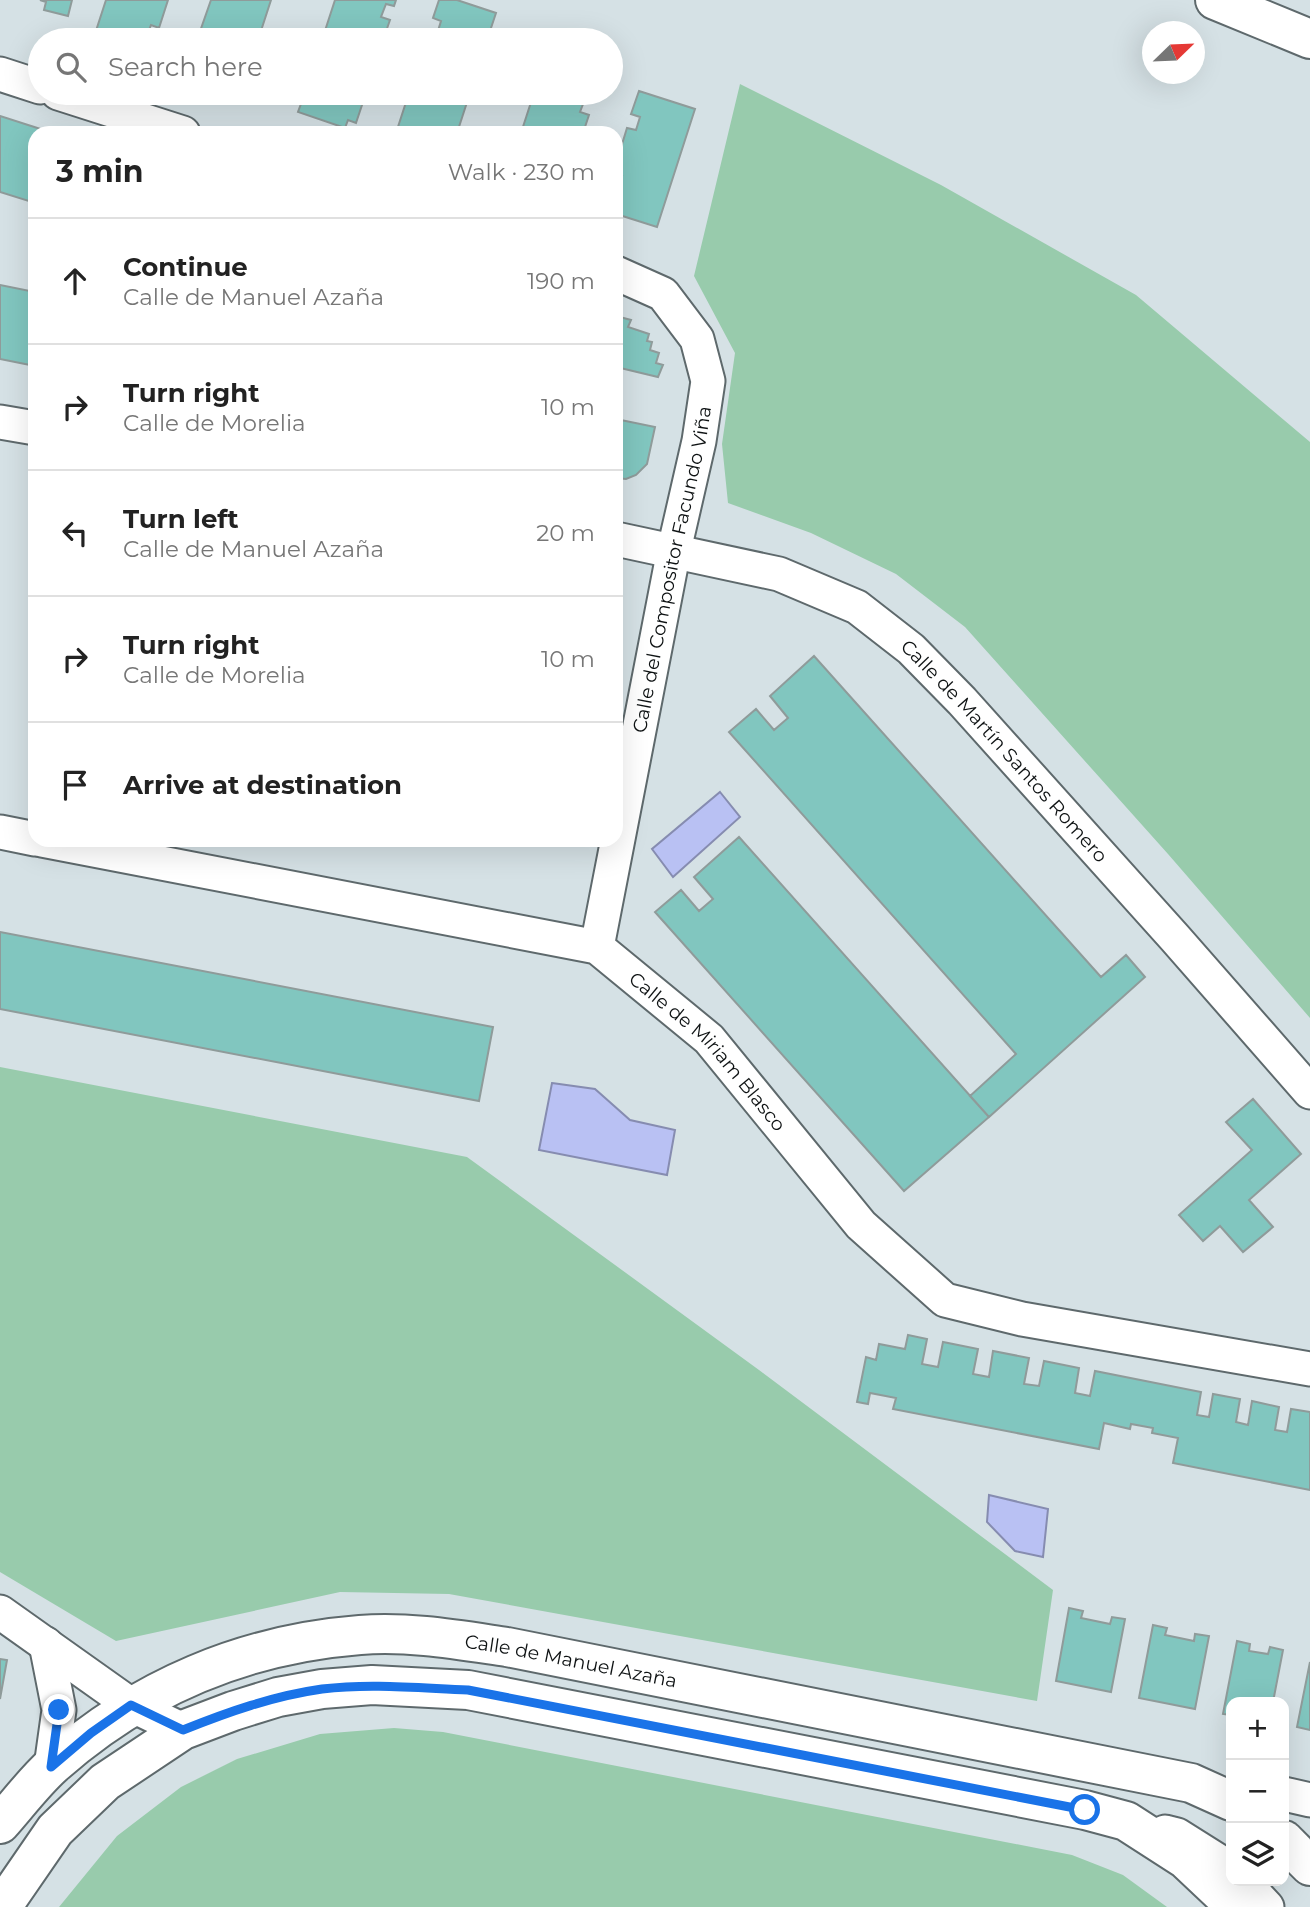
<!DOCTYPE html>
<meta charset="utf-8">
<style>
:root{--surface:#fff;--page:#f2f2f2;--text:#222;--muted:#767676;--line:#e0e0e0}
body{margin:0;font-family:Montserrat,sans-serif;background:var(--page);color:var(--text)}
.controls{position:absolute;right:21px;bottom:21px;display:grid;overflow:hidden;border-radius:14px;box-shadow:0 7px 28px #0002}
.controls button{width:63px;height:63px;display:grid;place-items:center;padding:0;border:0;border-bottom:2px solid var(--line);background:var(--surface);color:var(--text);font:35px sans-serif}
.compass{position:absolute;left:1142px;top:21px;width:63px;height:63px;border-radius:50%;background:var(--surface);box-shadow:0 7px 28px #0002;rotate:67deg}
.stop{position:absolute;width:21px;height:21px;margin:-16px;border:5px solid #1a73e8;border-radius:50%;background:#fff}
.stop.end{background:#1a73e8;border-color:#fff;box-shadow:0 2px 7px #0008}
.list{margin:0;padding:0;list-style:none}
h2{display:flex;justify-content:space-between;align-items:center;height:91px;margin:0;padding:0 28px;font-size:30px}
h2 small{font-size:23px;font-weight:400;color:var(--muted)}
.list li{display:grid;grid-template-columns:46px 1fr auto;gap:21px;align-items:center;box-sizing:border-box;height:126px;padding:0 28px;border-top:2px solid var(--line)}
.list b{display:block;font-size:26px;white-space:nowrap}
.list p{margin:0;font-size:23px;white-space:nowrap;color:var(--muted)}
.list em{font-size:23px;font-style:normal;color:var(--muted)}
.icon{flex:none;width:38px;height:38px;fill:none;stroke:currentColor;stroke-width:2;stroke-linecap:round;stroke-linejoin:round}
.map{position:relative;flex:none;width:1310px;height:1907px;overflow:hidden}
.search{position:absolute;background:var(--surface);box-shadow:0 7px 28px #0002;left:28px;top:28px;width:595px;height:77px;display:flex;align-items:center;gap:18px;box-sizing:border-box;padding:0 24px;border-radius:38px;color:var(--muted);font-size:26px}
.panel{position:absolute;background:var(--surface);box-shadow:0 7px 28px #0002;left:28px;top:126px;width:595px;height:721px;border-radius:21px}
.map>svg:first-child{display:block}
</style>
<div class="map">
<svg width="1310" height="1907" viewBox="0 0 1310 1907">
<rect width="100%" height="100%" fill="#d5e1e5"/>
<path fill="#98cbac" d="M740 84 941 185 1136 295 1310 442V1018L1168 854 965 627 896 574 811 533 728 503 722 444 735 353 694 276Z
M0 1067 467 1157 759 1370 1053 1590 1037 1701 449 1594 340 1592 116 1641 0 1572Z
M394 1728 443 1732 1072 1855 1123 1875 1167 1907H59L117 1836 181 1787 237 1759 320 1734Z"/>
<path fill="#b9c1f3" stroke="#868cb0" stroke-width="2" d="M720 792 740 817 673 877 652 849Z
M552 1083 595 1089 630 1120 675 1130 667 1175 539 1150Z
M989 1495 1048 1509 1043 1557 1015 1551 987 1522Z"/>
<path fill="#81c6bf" stroke="#8f9b9a" stroke-width="2" d="M40 0H72L68 16 44 10 46 2Z
M106 0H168L159 28 151 25 146 38 151 40H93Z
M211 0H271L258 40H197Z
M335 0H396L394 6 386 4 381 17 390 20 383 40H322Z
M439 0H457L496 13 487 40H426L429 32 437 34 441 21 433 18Z
M639 91 695 109 657 227 616 214V189L622 176 616 174V164L627 128 636 130 640 117 631 114Z
M305 93H366L356 123 348 120 345 128 298 112Z
M409 93H470L457 133H396Z
M534 93H596L593 102 585 99 580 112 589 115 583 133H521Z
M0 116 53 133H35V203L0 192Z
M0 285 35 292V366L0 359Z
M616 316 631 320 628 327 649 334 647 341 652 342 650 350 659 353 656 363 663 365 658 377 616 367Z
M616 419 655 427 647 464 636 475 626 479 616 478Z
M814 656 1101 977 1126 955 1145 977 989 1117 970 1096 1016 1054 729 732 756 709 774 730 788 718 770 696Z
M739 837 989 1117 904 1191 655 912 681 890 699 911 713 899 694 877Z
M0 932 493 1027 479 1101 0 1009Z
M1253 1099 1301 1154 1249 1200 1273 1227 1243 1252 1220 1226 1203 1241 1179 1215 1252 1150 1226 1122Z
M908 1335 927 1339 922 1364 938 1367 943 1342 978 1349 973 1374 989 1377 993 1351 1029 1358 1024 1384 1039 1386 1044 1361 1079 1368 1075 1393 1090 1396 1095 1371 1201 1392 1197 1415 1209 1417 1213 1394 1240 1399 1236 1422 1248 1425 1252 1401 1279 1407 1275 1430 1287 1432 1291 1409 1310 1412V1490L1173 1463 1178 1438 1152 1433 1153 1428 1131 1424 1130 1429 1104 1423 1099 1449 893 1409 896 1398 870 1393 868 1404 857 1402 866 1357 876 1360 879 1344 905 1349Z
M1069 1608 1083 1611 1081 1618 1110 1624 1112 1617 1125 1619 1111 1692 1056 1681Z
M1153 1625 1167 1628 1165 1635 1194 1641 1195 1634 1209 1636 1195 1709 1139 1698Z
M1237 1641 1250 1644 1249 1651 1268 1654 1270 1647 1283 1650 1273 1702H1231V1715L1223 1714Z
M0 1659 7 1660 0 1699Z
M1310 1662V1730L1297 1727Z"/>
<g fill="none" stroke-linecap="round" stroke-linejoin="round">
<defs>
<g id="street">
<path d="M0 74 40 87"/>
<path d="M58 93 183 133"/>
<path d="M0 422 35 428"/>
<path id="s1" d="M616 539 779 574 857 607 911 649 962 701 1175 938 1310 1092"/>
<path d="M0 832 35 839"/>
<path id="s2" d="M42 840 597 947 709 1039 861 1225 945 1300 1022 1319 1310 1369"/>
<path id="s3" d="M597 947 674 550 699 441 708 381 697 339 663 294 616 273"/>
<path d="M0 1612 131 1705 183 1730"/>
<path d="M46 1644 59 1710 51 1767"/>
<path d="M1284 1794 1310 1800"/>
<path d="M1165 1832 1177 1835 1231 1869"/>
<path d="M1243 1881 1267 1907"/>
</g>
<g id="secondary">
<path id="s4" d="M0 1824C17 1805 34 1782 53 1765 140 1688 244 1644 360 1635 409 1631 459 1640 507 1647L1191 1783 1231 1801"/>
<path d="M1284 1840 1310 1866"/>
<path d="M2 1907 55 1830 105 1782 183 1730 233 1711 278 1697 322 1689 372 1685 468 1690 1085 1810 1126 1821 1185 1859 1236 1907"/>
</g>
<path id="highway" d="M1215 0 1310 39"/>
</defs>
<use href="#street" stroke="#5e696c" stroke-width="37"/>
<use href="#secondary" stroke="#5e696c" stroke-width="42"/>
<use href="#highway" stroke="#5e696c" stroke-width="42"/>
<use href="#street" stroke="#fff" stroke-width="33"/>
<use href="#secondary" stroke="#fff" stroke-width="38"/>
<use href="#highway" stroke="#fff" stroke-width="38"/>
</g>
<g fill="none" stroke-linecap="round" stroke-linejoin="round">
<path stroke="#1a73e8" stroke-width="9" d="M59 1710 51 1767 91 1733 131 1705 183 1730C228 1712 273 1696 322 1689 370 1683 419 1688 468 1690L1085 1810"/>
</g>
<g text-anchor="middle" dominant-baseline="central" stroke-width="6" stroke-linejoin="round" paint-order="stroke">
<g font-size="19" fill="#0e1213" stroke="#fff">
<text stroke="none"><textPath href="#s3" startOffset="385">Calle del Compositor Facundo Viña</textPath></text>
<text stroke="none"><textPath href="#s1" startOffset="458">Calle de Martín Santos Romero</textPath></text>
<text stroke="none"><textPath href="#s2" startOffset="718">Calle de Miriam Blasco</textPath></text>
<text stroke="none"><textPath href="#s4" startOffset="632">Calle de Manuel Azaña</textPath></text>
</g>
</g>
</svg>
<div class="controls">
<button>+</button>
<button>−</button>
<button><svg class="icon" aria-label="layers" viewBox="0 0 24 24"><path d="M12 4l9 5-9 5-9-5zM3 14l9 5 9-5"/></svg></button>
</div>
<svg class="compass" viewBox="-18 -18 36 36"><path d="M0-13l5 13h-10z" fill="#e53935"/><path d="M0 13l5-13h-10z" fill="#767676"/></svg>
<div class="stop" style="left:1085px;top:1810px"></div>
<div class="stop end" style="left:59px;top:1710px"></div>
<div class="search"><svg class="icon" aria-label="search" viewBox="0 0 24 24"><circle cx="10" cy="10" r="6"/><path d="M15 15l6 6"/></svg>Search here</div>
<section class="panel">
<h2>3 min<small>Walk · 230 m</small></h2>
<ul class="list">
<li><svg class="icon" aria-label="ahead" viewBox="0 0 24 24"><path d="M12 20V5M6 11l6-6 6 6"/></svg><div><b>Continue</b><p>Calle de Manuel Azaña</p></div><em>190 m</em></li>
<li><svg class="icon" aria-label="right" viewBox="0 0 24 24"><path d="M7 20v-9h11M14 6l5 5-5 5"/></svg><div><b>Turn right</b><p>Calle de Morelia</p></div><em>10 m</em></li>
<li><svg class="icon" aria-label="left" viewBox="0 0 24 24"><path d="M17 20v-9H6M10 6l-5 5 5 5"/></svg><div><b>Turn left</b><p>Calle de Manuel Azaña</p></div><em>20 m</em></li>
<li><svg class="icon" aria-label="right" viewBox="0 0 24 24"><path d="M7 20v-9h11M14 6l5 5-5 5"/></svg><div><b>Turn right</b><p>Calle de Morelia</p></div><em>10 m</em></li>
<li><svg class="icon" aria-label="arrive" viewBox="0 0 24 24"><path d="M6 21V4h12l-3 4 3 4H6"/></svg><div><b>Arrive at destination</b></div></li>
</ul>
</section>
</div>
